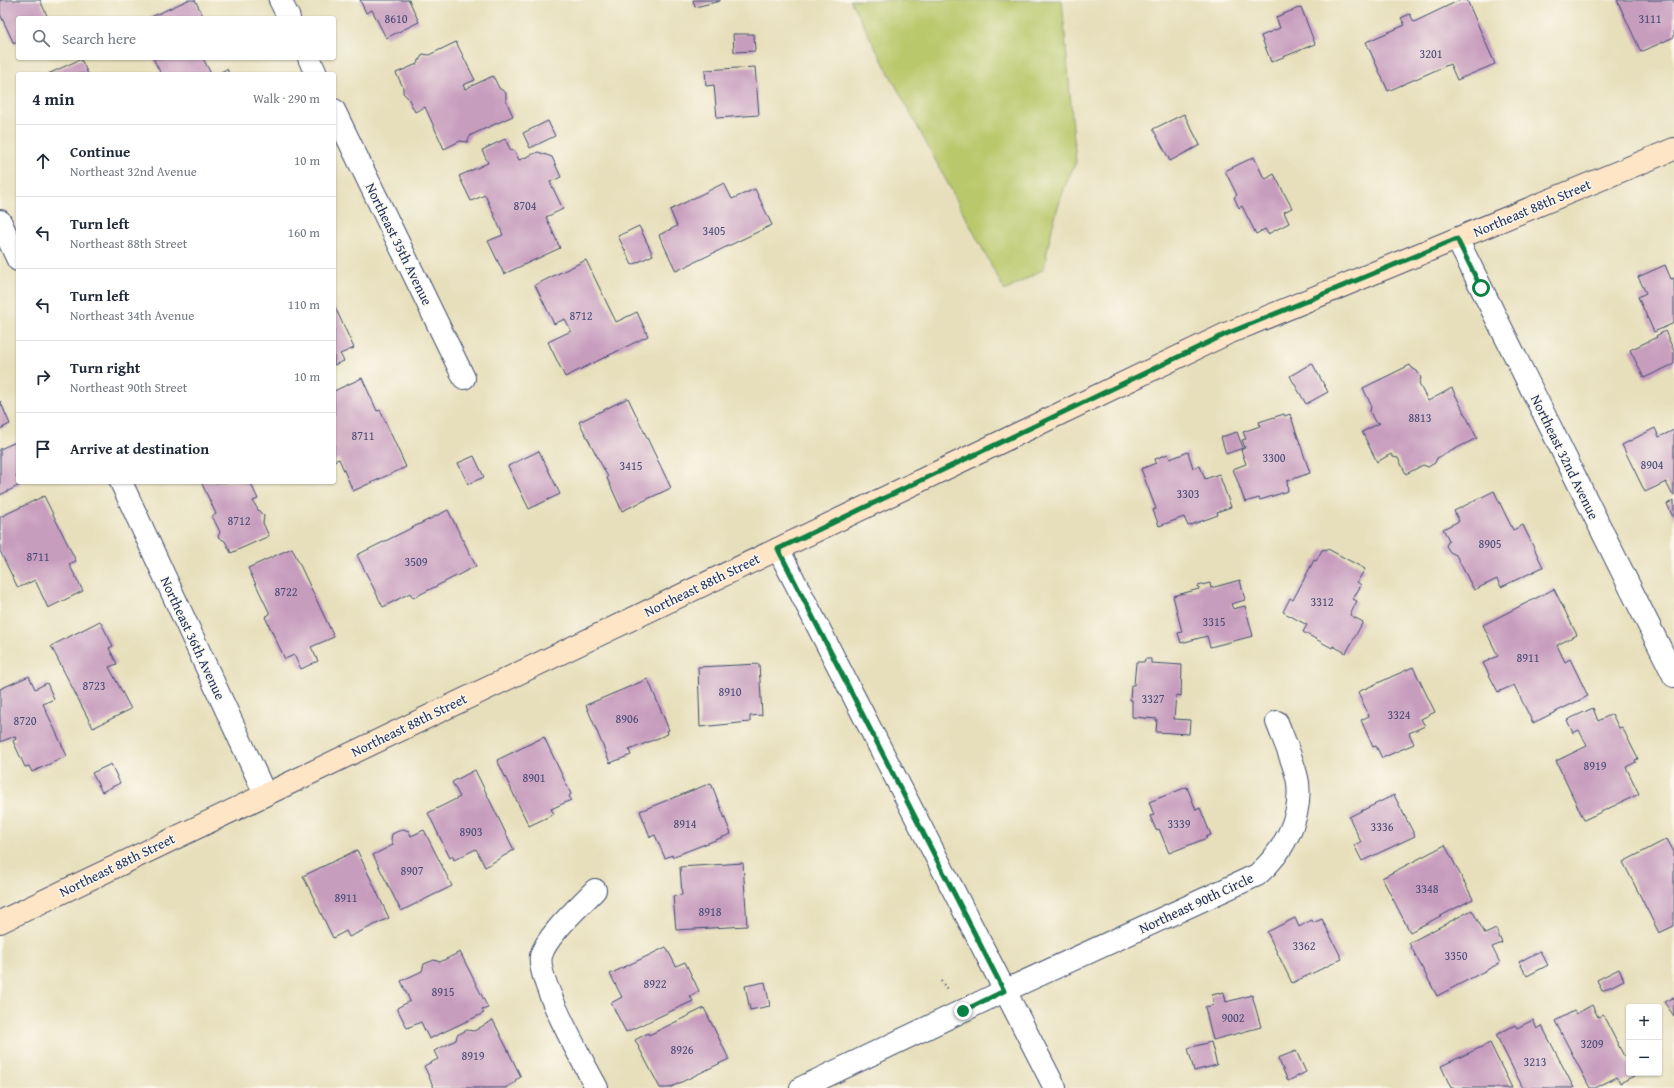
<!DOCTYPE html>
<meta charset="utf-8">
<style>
:root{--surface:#fff;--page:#f6f6f7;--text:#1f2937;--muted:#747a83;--line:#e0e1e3}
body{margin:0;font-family:"Gentium Book Plus",serif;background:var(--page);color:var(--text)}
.controls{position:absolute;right:12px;bottom:12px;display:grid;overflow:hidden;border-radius:4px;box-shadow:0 1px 3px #0004}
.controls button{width:36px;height:36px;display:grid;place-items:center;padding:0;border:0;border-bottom:1px solid var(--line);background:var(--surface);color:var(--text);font:20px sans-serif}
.stop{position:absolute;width:12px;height:12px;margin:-9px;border:3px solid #0b8043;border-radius:50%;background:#fff}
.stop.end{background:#0b8043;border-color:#fff;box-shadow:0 1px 4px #0008}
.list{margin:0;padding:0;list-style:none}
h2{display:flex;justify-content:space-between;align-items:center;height:52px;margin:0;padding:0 16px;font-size:17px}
h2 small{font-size:13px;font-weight:400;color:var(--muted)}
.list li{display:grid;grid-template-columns:26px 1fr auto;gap:12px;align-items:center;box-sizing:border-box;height:72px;padding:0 16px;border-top:1px solid var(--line)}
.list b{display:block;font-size:15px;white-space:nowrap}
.list p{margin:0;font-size:13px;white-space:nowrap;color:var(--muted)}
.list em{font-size:13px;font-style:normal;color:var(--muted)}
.icon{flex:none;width:22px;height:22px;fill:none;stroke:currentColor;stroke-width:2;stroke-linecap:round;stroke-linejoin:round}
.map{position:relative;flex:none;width:1674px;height:1088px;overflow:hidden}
.search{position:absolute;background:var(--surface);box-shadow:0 1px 3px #0004;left:16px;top:16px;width:320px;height:44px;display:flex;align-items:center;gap:10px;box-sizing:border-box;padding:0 14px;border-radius:4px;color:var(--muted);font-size:15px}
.panel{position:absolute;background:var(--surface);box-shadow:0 1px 3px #0004;left:16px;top:72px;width:320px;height:412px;border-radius:4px}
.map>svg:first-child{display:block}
</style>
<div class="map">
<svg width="1674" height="1088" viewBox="0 0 1674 1088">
<rect width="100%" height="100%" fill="#fbf7ec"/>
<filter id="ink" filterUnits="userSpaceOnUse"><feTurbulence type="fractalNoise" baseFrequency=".025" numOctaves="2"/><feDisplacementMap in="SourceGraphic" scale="8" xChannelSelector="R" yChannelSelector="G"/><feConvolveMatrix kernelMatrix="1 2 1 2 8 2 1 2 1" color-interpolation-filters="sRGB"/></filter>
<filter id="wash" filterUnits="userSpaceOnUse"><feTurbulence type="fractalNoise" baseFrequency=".012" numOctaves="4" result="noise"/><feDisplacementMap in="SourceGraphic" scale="16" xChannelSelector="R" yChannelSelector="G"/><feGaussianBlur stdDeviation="0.9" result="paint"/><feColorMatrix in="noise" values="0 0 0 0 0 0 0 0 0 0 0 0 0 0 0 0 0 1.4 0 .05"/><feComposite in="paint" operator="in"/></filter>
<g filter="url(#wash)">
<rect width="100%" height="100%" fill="#e7dfbb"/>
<path fill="#b9c86a" stroke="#6a7c64" d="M850 0H1062L1076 162C1059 196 1050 232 1044 269L1005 291Z"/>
<g id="blocks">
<path fill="#c79dbe" d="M0 0H40L48 18H18V41L14 44 0 14Z
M188 0H195L204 18H149Z
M360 0H409L419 22 386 38 372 10 366 13Z
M693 0H720V1L695 7Z
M1460 0H1467L1495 64 1457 80 1450 64 1388 91 1366 42 1405 25 1401 18 1410 14 1414 22Z
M1617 0H1674V37L1641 52Z
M1301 7 1315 44 1271 62 1261 36 1280 28 1276 17Z
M733 34H754L755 51 734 52Z
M456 42 475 80 463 85 465 89 493 76 499 88 506 93V101L513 116 471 135 467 142 460 141 444 149 425 107 415 112 408 98 403 93V87L396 73 417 64 423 54 429 55Z
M153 58H203L211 74H161Z
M81 59 88 74H48Z
M755 67 759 115 717 118 714 85 706 86 705 70Z
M227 69 229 74H216Z
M1184 114 1200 145 1170 161 1153 129Z
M548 121 555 136 530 148 523 133Z
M505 139 511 151 514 150 519 160 538 152 552 157 561 177 550 182 563 209 546 217 560 248 504 274 488 241 503 235 485 195 471 201 459 176 488 163 482 150Z
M1254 157 1263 176 1266 179 1274 174 1292 208 1284 212 1289 223 1268 234 1265 229 1256 234 1242 206 1239 208 1234 197 1237 195 1225 171Z
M724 183 732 199 755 189 772 225 676 271 659 235 677 226 670 210Z
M639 226 653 255 632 265 618 236Z
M586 260 616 322 637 312 648 336 565 377 548 342 571 331 565 319 554 324 535 285Z
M1665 265 1671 279 1674 278V323L1654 332 1638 297 1646 293 1638 277Z
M334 305 354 348 340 354 344 361 334 365Z
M1665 331 1674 351V364L1644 378 1630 350 1657 337 1656 336Z
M1312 363 1328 392 1306 404 1290 376Z
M1410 365 1412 368 1417 371 1421 378 1419 384 1428 401 1452 388 1477 438 1437 458 1435 463 1428 467 1423 465 1406 474 1398 458 1393 457 1391 454 1377 462 1362 432 1380 423 1375 422 1370 412 1371 405 1363 388Z
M362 378 377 411 380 410 406 467 353 491 339 459 334 461V391Z
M628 398 671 488 622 511 607 478 608 477 579 422Z
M0 401 10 424 0 429Z
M1284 414 1285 416 1290 414 1310 473 1287 481 1288 491 1260 500 1259 498 1245 502 1233 469 1246 464 1241 450 1245 448 1242 440 1246 439 1243 432 1260 426 1259 422Z
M1655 428 1659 437 1674 430V495L1672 494 1666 482 1645 492 1622 445Z
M1237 432 1243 448 1226 454 1221 437Z
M16 442 18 447V475L16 476 20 485 0 495V449Z
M539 451 560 494 529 509 508 466Z
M1188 452 1193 468 1200 466 1205 479 1219 474 1231 507 1217 512 1218 515 1188 526 1184 517 1159 526 1153 510 1156 509 1141 469 1156 463 1155 459 1168 454 1170 459Z
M474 456 484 477 468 484 458 463Z
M205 482H250L258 499 253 501 258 510 264 516 263 523 269 536 231 553 225 541 218 537 220 532 212 516 216 514 202 484Z
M1494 491 1513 530 1523 525 1543 567 1501 587 1497 579 1474 590 1456 555 1450 552 1446 546 1449 540 1443 529 1459 521 1454 511Z
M44 496 76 561 69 564 83 591 48 608 35 580 18 588 0 551V517Z
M1674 500V519L1667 504Z
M448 510 476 566 413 598 410 593 383 607 357 555Z
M292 548 334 637 311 647 318 661 301 669 294 655 285 659 265 617 270 614 248 568Z
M1328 549 1365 569 1357 582 1361 585 1353 599 1357 601 1350 615 1363 622 1346 653 1333 646 1332 648 1303 632 1307 625 1283 612 1290 598 1293 600 1314 560 1316 561 1322 550Z
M1240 580 1245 600 1231 604 1233 609 1245 606 1253 636 1210 647 1207 636 1181 643 1178 633 1182 632 1173 596 1199 589 1198 586 1210 583 1211 588Z
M1554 589 1577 635 1557 645 1565 662 1570 659 1588 696 1533 723 1514 685 1498 692 1483 663 1498 656 1483 625Z
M100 621 113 646 109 648 117 664 109 667 131 709 93 728 51 646Z
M1145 659H1151V663L1182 665 1181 696 1176 695 1174 719 1190 720 1189 734 1156 732 1157 719 1132 717V700H1130L1131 685H1134L1136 662H1144Z
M759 664 762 715 750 716V722L700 727 698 667Z
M1413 667 1435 712 1421 719 1425 726 1409 733 1414 744 1382 758 1376 746 1373 747 1361 720 1369 716 1358 692Z
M29 676 35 689 47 683 54 699 43 704 67 756 32 772 29 766 25 767 13 741 16 739 15 736 0 742V689Z
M648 679 669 730 667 731 668 734 629 750 631 755 610 763 586 705Z
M1593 708 1598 721 1612 714 1619 728 1622 727 1638 759 1635 760 1636 762 1626 767 1639 794 1584 820 1556 761 1587 746 1579 730 1573 733 1567 720Z
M544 737 571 794 569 796 571 800 551 809 554 814 529 826 497 760Z
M111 764 120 783 102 792 92 773Z
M475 770 514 850 485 867 476 849 454 860 453 856 450 858 428 813 460 797 452 782Z
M711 783 731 834 672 857V855L665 858 655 835 650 837 640 811Z
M1187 787 1196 810 1200 808 1211 835 1206 837 1207 838 1169 853 1159 829 1156 830 1150 816 1154 815 1149 802Z
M1394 795 1415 836 1362 861 1354 845 1361 842 1349 817Z
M403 829 409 831 411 836 424 830 452 886 401 911 373 855 393 845 391 840 392 834Z
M1667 839 1674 852V926L1659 933 1623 862Z
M1445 845 1473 899 1410 932 1382 878Z
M357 850 389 918 349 937 346 931 333 938 303 876Z
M743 863 747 926 676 930 673 896 682 895 680 867Z
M1472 910 1485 934 1496 929 1502 943 1492 947 1500 963 1437 996 1409 943Z
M1295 918 1299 927 1312 920 1313 923 1322 919 1342 959 1292 983 1267 932Z
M666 947 676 966 685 962 699 991 690 996 693 1001 626 1032 611 1003 622 997 610 974Z
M1540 951 1548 965 1527 976 1519 962Z
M460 952 488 1008 482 1010 484 1013 429 1039 421 1022 407 1028 397 1008 410 1001 401 981 422 971 424 964 434 960 440 962Z
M1619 969 1624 980 1602 991 1597 980Z
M765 982 770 1006 750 1010 745 986Z
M1224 992 1226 1002 1252 995 1261 1027 1213 1040 1205 1007 1214 1005 1212 995Z
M1674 997V1016L1664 1002Z
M1592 1005 1598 1017 1603 1015 1629 1066V1073H1632L1634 1076 1620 1083 1617 1077 1595 1088H1590L1555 1021 1574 1011 1576 1014Z
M704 1008 729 1059 669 1088H660L635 1040 648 1033 649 1035Z
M493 1020 521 1077 515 1080 516 1082 505 1088H434L424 1066 438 1059 434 1051 456 1040 457 1035 467 1030 474 1031Z
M1533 1020 1537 1029 1542 1026 1574 1088H1523L1496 1035 1515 1025 1517 1028Z
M1211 1042 1217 1065 1194 1071 1188 1048Z
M1490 1043 1512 1088H1451L1441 1066Z
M1296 1051 1306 1072 1288 1081 1278 1058Z"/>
</g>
</g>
<g filter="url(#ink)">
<use href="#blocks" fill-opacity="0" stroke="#3a496c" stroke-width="1"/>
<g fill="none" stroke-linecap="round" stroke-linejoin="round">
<defs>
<path id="street" d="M280 0 289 18
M309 58 316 74
M334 110 464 378
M0 221 18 260
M1457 239 1674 676
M121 482 265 794
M778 549 1055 1088
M595 890C580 906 546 936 541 956 536 979 584 1064 597 1088
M801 1088 1004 991 1257 875C1283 853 1302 818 1298 783 1296 767 1283 738 1277 722"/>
<path id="secondary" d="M0 922 1226 334 1674 149"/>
</defs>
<use href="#street" stroke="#3a496c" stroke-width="24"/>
<use href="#secondary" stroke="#3a496c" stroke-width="24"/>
<path stroke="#3a496c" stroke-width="2.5" stroke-dasharray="1 3" stroke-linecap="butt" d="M941 981 947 989"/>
<use href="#street" stroke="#fff" stroke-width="22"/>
<use href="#secondary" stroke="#fee5c5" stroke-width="22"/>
</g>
</g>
<g fill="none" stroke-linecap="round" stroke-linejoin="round" filter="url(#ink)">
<path stroke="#0b8043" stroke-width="5" d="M963 1011 1004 991 778 549 1226 334 1457 239 1481 288"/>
</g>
<g text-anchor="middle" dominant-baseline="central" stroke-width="3" stroke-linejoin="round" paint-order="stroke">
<g font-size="12" fill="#464a76">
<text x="396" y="18">8610</text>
<text x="1650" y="18">3111</text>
<text x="1431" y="53">3201</text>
<text x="525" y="205">8704</text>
<text x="714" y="230">3405</text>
<text x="581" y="315">8712</text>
<text x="1420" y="417">8813</text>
<text x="363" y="435">8711</text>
<text x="1274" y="457">3300</text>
<text x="1652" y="464">8904</text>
<text x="631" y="465">3415</text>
<text x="1188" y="493">3303</text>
<text x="239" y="520">8712</text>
<text x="1490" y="543">8905</text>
<text x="38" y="556">8711</text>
<text x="416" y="561">3509</text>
<text x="286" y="591">8722</text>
<text x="1322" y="601">3312</text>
<text x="1214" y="621">3315</text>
<text x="1528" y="657">8911</text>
<text x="94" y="685">8723</text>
<text x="730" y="691">8910</text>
<text x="1153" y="698">3327</text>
<text x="1399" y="714">3324</text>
<text x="627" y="718">8906</text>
<text x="25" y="720">8720</text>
<text x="1595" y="765">8919</text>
<text x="534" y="777">8901</text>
<text x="685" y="823">8914</text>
<text x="1179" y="823">3339</text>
<text x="1382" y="826">3336</text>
<text x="471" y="831">8903</text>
<text x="412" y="870">8907</text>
<text x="1427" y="888">3348</text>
<text x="346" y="897">8911</text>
<text x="710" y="911">8918</text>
<text x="1304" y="945">3362</text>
<text x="1456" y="955">3350</text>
<text x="655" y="983">8922</text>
<text x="443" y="991">8915</text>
<text x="1233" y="1017">9002</text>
<text x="1592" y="1043">3209</text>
<text x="682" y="1049">8926</text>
<text x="473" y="1055">8919</text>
<text x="1535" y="1061">3213</text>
</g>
<g font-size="14" fill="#1b2f5e" stroke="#fbf7ec">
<text transform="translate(1532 208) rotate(-23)">Northeast 88th Street</text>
<text transform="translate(399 244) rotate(64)">Northeast 35th Avenue</text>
<text transform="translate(1565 457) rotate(64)">Northeast 32nd Avenue</text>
<text transform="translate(702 585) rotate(-26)">Northeast 88th Street</text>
<text transform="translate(193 638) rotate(65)">Northeast 36th Avenue</text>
<text transform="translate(409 725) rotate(-26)">Northeast 88th Street</text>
<text transform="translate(117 865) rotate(-26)">Northeast 88th Street</text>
<text transform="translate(1196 903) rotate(-25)">Northeast 90th Circle</text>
</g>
</g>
</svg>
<div class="controls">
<button>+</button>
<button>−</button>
</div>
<div class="stop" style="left:1481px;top:288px"></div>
<div class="stop end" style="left:963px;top:1011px"></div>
<div class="search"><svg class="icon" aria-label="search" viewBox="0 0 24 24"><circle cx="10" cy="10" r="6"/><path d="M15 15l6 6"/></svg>Search here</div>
<section class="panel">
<h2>4 min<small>Walk · 290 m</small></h2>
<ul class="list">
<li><svg class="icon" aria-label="ahead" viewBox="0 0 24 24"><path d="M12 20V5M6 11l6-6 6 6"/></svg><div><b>Continue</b><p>Northeast 32nd Avenue</p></div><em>10 m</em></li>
<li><svg class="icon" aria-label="left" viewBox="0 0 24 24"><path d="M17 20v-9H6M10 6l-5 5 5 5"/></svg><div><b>Turn left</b><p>Northeast 88th Street</p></div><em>160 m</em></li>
<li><svg class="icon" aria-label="left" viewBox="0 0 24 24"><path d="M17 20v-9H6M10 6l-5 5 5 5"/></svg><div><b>Turn left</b><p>Northeast 34th Avenue</p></div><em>110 m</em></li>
<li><svg class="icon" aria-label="right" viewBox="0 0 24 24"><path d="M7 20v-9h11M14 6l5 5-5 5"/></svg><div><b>Turn right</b><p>Northeast 90th Street</p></div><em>10 m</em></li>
<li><svg class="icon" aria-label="arrive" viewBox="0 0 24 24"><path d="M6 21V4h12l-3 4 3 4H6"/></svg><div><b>Arrive at destination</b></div></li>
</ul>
</section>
</div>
